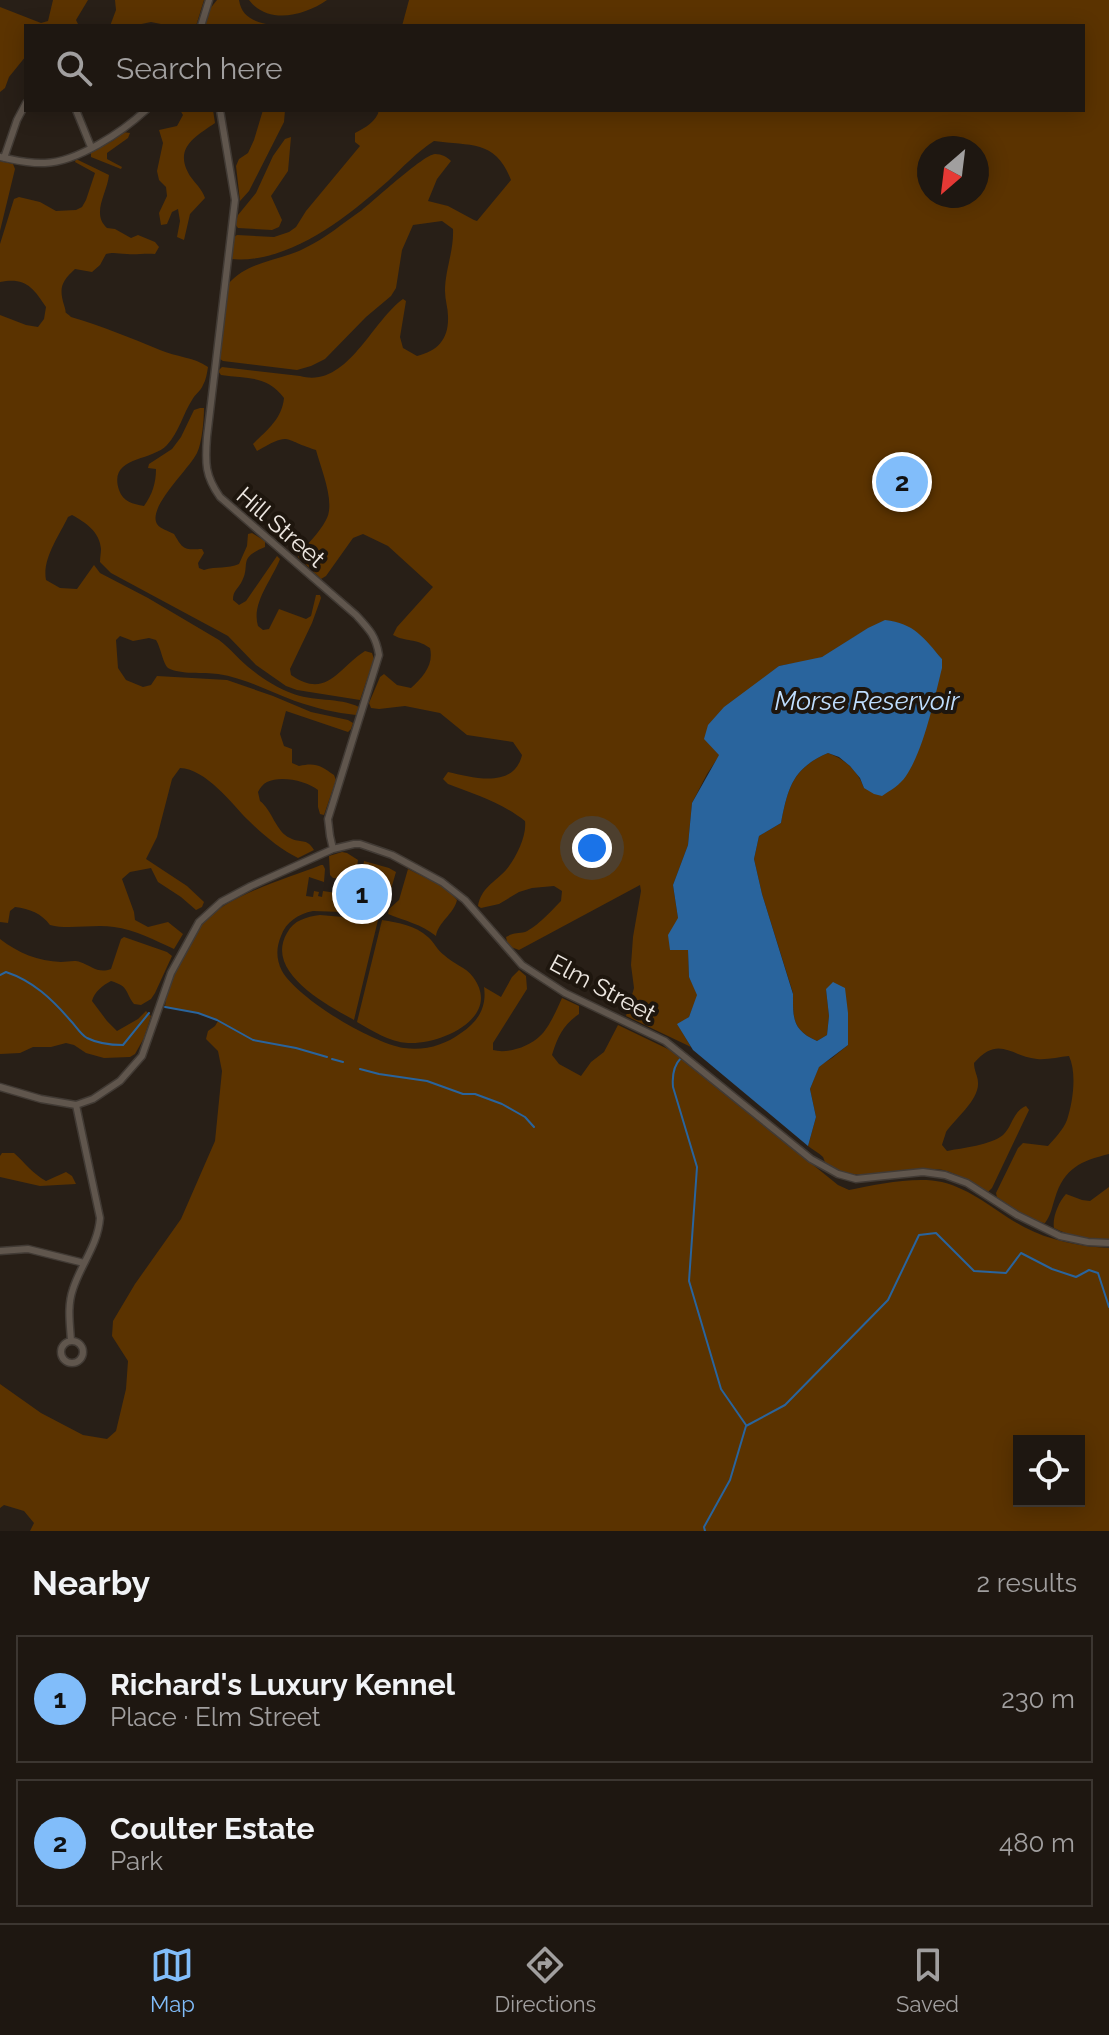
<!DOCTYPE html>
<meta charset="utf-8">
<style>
:root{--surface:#1e1711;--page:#2b241f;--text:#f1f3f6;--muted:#a19f9f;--line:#3c3631;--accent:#81bdfa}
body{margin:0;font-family:Raleway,sans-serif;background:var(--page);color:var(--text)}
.controls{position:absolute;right:24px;bottom:24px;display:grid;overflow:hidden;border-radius:0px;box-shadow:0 4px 20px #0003}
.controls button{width:72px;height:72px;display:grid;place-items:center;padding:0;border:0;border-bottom:2px solid var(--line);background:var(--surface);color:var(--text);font:40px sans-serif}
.compass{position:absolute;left:917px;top:136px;width:72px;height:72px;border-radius:50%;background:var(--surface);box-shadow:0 4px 20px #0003;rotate:208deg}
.you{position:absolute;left:592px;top:848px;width:28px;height:28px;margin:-20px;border:6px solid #fff;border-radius:50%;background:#1a73e8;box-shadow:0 0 0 12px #1a73e833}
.badge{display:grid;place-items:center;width:52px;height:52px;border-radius:50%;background:var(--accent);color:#111;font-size:26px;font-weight:700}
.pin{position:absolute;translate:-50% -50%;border:4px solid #fff;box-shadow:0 2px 8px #0006}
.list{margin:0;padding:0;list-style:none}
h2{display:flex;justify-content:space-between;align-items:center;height:104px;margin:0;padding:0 32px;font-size:34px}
h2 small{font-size:26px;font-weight:400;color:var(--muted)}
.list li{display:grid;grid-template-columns:52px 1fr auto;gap:24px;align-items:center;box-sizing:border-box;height:128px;margin:0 16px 16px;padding:0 16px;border:2px solid var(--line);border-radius:0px}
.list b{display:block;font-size:30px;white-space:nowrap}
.list p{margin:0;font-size:26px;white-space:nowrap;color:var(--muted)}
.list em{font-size:26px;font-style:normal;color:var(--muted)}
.icon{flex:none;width:44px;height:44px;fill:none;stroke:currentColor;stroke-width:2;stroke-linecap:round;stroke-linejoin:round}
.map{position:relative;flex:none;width:1109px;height:1531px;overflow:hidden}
.search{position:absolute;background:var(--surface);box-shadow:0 4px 20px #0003;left:24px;right:24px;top:24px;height:88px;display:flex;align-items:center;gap:20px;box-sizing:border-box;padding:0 28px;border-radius:0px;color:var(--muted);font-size:30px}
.sheet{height:392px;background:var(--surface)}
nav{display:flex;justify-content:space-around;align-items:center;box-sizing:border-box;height:112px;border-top:2px solid var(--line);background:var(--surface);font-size:22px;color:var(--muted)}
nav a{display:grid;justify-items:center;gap:4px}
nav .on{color:var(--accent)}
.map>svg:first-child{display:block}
</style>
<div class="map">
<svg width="1109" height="1531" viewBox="0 0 1109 1531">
<rect width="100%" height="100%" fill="#281f17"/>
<path fill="#5b3300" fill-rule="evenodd" d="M53 0H88L76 20 79 26H26V56L9 77 5 88 0 92V7L41 23 48 21Z
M115 0H204L196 26H171L151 22 132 26H110L116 10Z
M217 0H239C243 28 278 25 300 26H204L209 10Z
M249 0H327C304 16 268 25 249 0Z
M409 0H1109V1154C1081 1161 1064 1168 1055 1198 1052 1207 1051 1215 1045 1223 1027 1221 1012 1207 997 1197L996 1193 1018 1148 1023 1143 1048 1146C1055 1138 1063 1130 1067 1120 1073 1102 1077 1073 1069 1056 1059 1057 1047 1060 1037 1059 1010 1056 999 1035 974 1063 974 1071 978 1076 978 1083 979 1100 955 1119 946 1132 946 1133 942 1144 942 1145L947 1151C962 1148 991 1145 1003 1135 1012 1127 1013 1111 1026 1106L1029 1110 992 1188 988 1192C973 1184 959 1174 943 1170 911 1164 850 1188 826 1163 824 1161 824 1159 823 1157 819 1153 812 1149 808 1146L816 1117 810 1089 819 1066 832 1058 848 1045 826 989 829 1016 827 1035 817 1041C792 1030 793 1018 793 993L762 894 754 859 759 836 781 823C788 787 793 768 828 753 845 759 858 771 864 788L942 659C907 620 895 610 848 641 840 646 831 654 822 657 809 662 792 663 779 666L707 774 692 803 688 845 673 885 678 918 688 949 689 977 698 995 689 1017 678 1025 691 1047 626 1016 634 988 631 965 633 937 641 891 640 885 519 950 508 946 506 937C514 932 518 934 525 932 537 927 552 910 561 901L562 891 554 886 532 888 519 892 499 904 481 908 478 906C481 888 495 882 506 870 516 858 527 836 525 821 502 803 475 794 448 784L443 779 448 772C474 778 514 789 522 755L513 742 467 735 440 713 405 706 379 709 371 708 369 703 380 677 384 674 397 685 411 688C423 677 434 665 430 648 414 637 408 643 393 635L397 627 433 587 388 546 363 534 353 538 326 576 321 579 298 557C306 544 319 534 326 520 336 503 321 469 316 450 282 440 292 431 257 451L253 444C267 430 282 419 284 398 267 375 248 379 221 375L218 371 222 367 300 376C347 389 371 322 403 299L406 301 400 337 403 348 417 356C438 351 449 339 448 316 448 308 445 300 445 291 445 270 454 251 453 229L442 221 413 225 402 250 396 288 391 296 366 317 325 359 311 366 297 370 223 361 220 359 228 284C249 260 278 262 305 248 326 238 343 223 362 210 376 199 423 155 435 154 442 154 447 157 451 161L437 179 428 201 448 206 474 220 477 221 511 180C496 140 471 146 434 141 417 152 403 167 388 181 346 218 289 264 231 259L229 256 234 237 237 235 274 237 289 232 296 227 306 211 360 146 355 142V133C365 128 377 121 379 110H1083V26H402ZM929 148H977V196H929Z
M180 110H213L215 123C195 137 173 148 190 176 195 183 202 189 205 198L190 214 184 240 177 237 180 221 178 209 172 212 167 224 161 225 159 213 167 196 166 187 159 180 157 171 163 143 159 130 177 126 183 115Z
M263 110H285L284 122 249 191 240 201 236 166 239 159 248 153 254 140Z
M123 132 130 133 128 138 107 153V159L122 167 121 169 91 157V153L114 140Z
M291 137 288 171 271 196 282 220 279 227 272 230 238 228 235 224 238 215 256 193 273 156 285 139Z
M76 159 109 175C107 194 91 213 107 228L115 229 131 238 138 235 155 242 159 247 155 254C145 253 136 255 127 254 118 254 115 252 106 254L100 265 92 272 75 269C61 282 59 288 64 305 68 317 62 309 71 317 102 326 131 338 160 350 176 357 194 357 208 367 207 373 206 380 203 385 201 391 195 394 192 400 183 414 179 432 167 445 151 462 108 456 119 490 123 502 133 504 144 506 152 495 156 483 156 469L148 468 149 464 172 449 181 437 194 410 200 408H204C204 420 202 443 197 453 190 468 147 507 157 524 160 529 169 531 174 534 183 549 183 550 202 549L204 553 198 563 199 568 204 570C216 566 228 569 239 564L247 546 248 534 252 533 265 541V547C236 559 252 564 241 583 237 590 233 591 233 600L239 605 246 601 277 556 280 559C272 580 251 603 258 626L263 630 269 629 279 609 306 619 311 616 316 595H320L321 598 312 623 290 669 291 675C327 700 338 668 365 651L372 653 374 659 360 700 297 690 286 686 256 665 228 636 111 573 100 562C100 557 101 553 101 549 100 532 85 522 72 515L68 517C59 536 42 559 46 580L60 588 77 589 94 565 100 573 148 598 219 640C231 649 240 661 252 670 263 679 277 688 291 693 312 702 339 697 359 707L356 715C336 713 315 708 295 701 270 692 245 678 218 674 203 672 181 675 168 668 163 664 161 648 156 640L149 638 133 641 120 636 116 640 118 668 126 680 143 687 151 685 157 676 227 680 273 696 311 712 348 720 353 723 351 729 348 732 286 711 280 734 284 746 292 749V763L299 766C316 762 321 766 334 775L336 780 324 815 320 814 318 807V790C307 781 281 775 267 782 263 784 260 788 258 792L260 801C272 810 276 832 290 838 301 844 306 837 314 850L298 858C281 850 262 834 248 820 231 803 206 769 180 768L172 779 157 837 146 859 187 886 204 902 202 907 196 910 181 897 158 882 151 868 130 872 122 879 134 912 135 920 148 927 168 922 183 934 174 949C156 941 134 929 114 927 94 924 68 930 50 925 41 913 30 909 15 907L10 911 8 923 0 922V315L26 325 38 327 44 319 46 307C33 287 25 277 0 282V244L14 199 19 197 40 202 56 211 76 210 82 207 86 200 95 173 75 162Z
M0 161 13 164 15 169 0 231Z
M342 852 347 853 358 860 356 874 351 880 333 878 330 875 329 856Z
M364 861 389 868 396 872 389 896 374 913 313 911C298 914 286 922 281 936 276 948 276 959 282 971 298 999 372 1043 404 1048 425 1051 445 1045 461 1033 478 1022 487 1007 484 987L501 997 512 977 519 970 526 976 527 989 493 1043V1050C507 1054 529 1047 540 1036 549 1028 557 1009 562 998L579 1006V1014C563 1025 558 1036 552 1055L559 1064 581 1076 591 1062 604 1052 618 1025 672 1051 838 1185 849 1190C875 1184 918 1176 942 1182 974 1190 997 1213 1024 1227 1048 1240 1082 1247 1109 1248V1531H30L34 1523 24 1511 4 1505 0 1508V1384L41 1413 83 1435 107 1439 116 1431 126 1389 128 1361 112 1336 113 1321 135 1284 181 1219 215 1141 222 1071 218 1051 206 1039 208 1031 215 1026 218 1021 198 1013 165 1007C166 990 174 976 181 960 187 949 192 937 199 927 225 895 284 880 321 865H323L325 869 324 882 309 877 306 896 313 897 314 891 319 892 318 896 322 897 323 891 350 895 349 904 373 908 377 895 371 893 373 882 361 880 365 870 363 867ZM1019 1441H1079V1501H1019Z
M408 869 446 888 457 900C454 914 438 922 436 936 421 924 405 921 388 914L389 909 399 900Z
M320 915 378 920 354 1020C327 1005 264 972 287 933 294 920 306 917 320 915Z
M382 920C399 923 415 925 428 937 434 942 437 950 444 955 453 964 466 967 473 977 503 1017 441 1045 408 1043 389 1042 373 1031 357 1022Z
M124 937 167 952 172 956 155 993 151 999 141 1005 134 1004C124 991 130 987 111 981 103 985 94 992 92 1001L107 1021 117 1031 138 1019 146 1011 151 1016 144 1038 135 1054 130 1057 104 1058 86 1053 74 1045 66 1043 51 1047H33L20 1053 0 1054V939C18 953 38 961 61 962 67 962 75 960 80 962 92 966 98 974 111 969L121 939Z
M2 1153H14C25 1163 33 1174 46 1181L66 1172 72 1176 76 1184 40 1186 0 1177V1156Z
M1109 1187V1239C1090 1239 1071 1237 1054 1228 1052 1218 1059 1201 1066 1194L1082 1200 1090 1201Z"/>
<path fill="#29649d" d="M885 620C914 623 924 638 942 659V668C934 700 924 749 906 776 900 785 891 790 882 796L874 794 864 788 860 778 850 766 839 757 828 753C793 768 788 787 781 823L759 836 754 859 762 894 793 994C793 1018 792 1030 817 1041L827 1035 829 1016 826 989 833 982 845 988 848 1013V1045L819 1067 810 1089 816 1117 808 1146 693 1050 677 1024 689 1017 697 995 689 977 688 950H670L668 935 678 918 673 885 688 845 692 803 719 755 704 739 708 725 724 707 779 666 822 657 868 628Z"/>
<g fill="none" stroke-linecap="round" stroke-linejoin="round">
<path stroke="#29649d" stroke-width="2" d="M0 975 6 972C33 981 52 999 70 1020 76 1026 80 1034 87 1038 99 1044 110 1045 123 1045L149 1013
M165 1007 198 1013 217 1020 253 1040 296 1048 327 1057
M681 1058C673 1066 672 1076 673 1087L697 1167 689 1281 721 1389 746 1425
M332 1059 343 1062
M360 1069 379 1074 427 1081 463 1094H475L502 1104 525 1117 534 1127
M705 1531 704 1527 730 1480 746 1426 785 1405 888 1300 919 1235 936 1233 974 1271 1006 1273 1021 1253 1052 1269 1076 1277 1089 1270 1098 1273 1109 1307"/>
<defs>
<path id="minor" d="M201 26 209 0
M76 110 91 147
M220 110 235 200 207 437C205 463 205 476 220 497L356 615C369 629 376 636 379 655L328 819 330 836 333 849
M0 157C15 160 29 164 45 163 77 162 122 132 146 110
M4 158 17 120 26 103
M0 1087 41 1099 76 1105 93 1099 120 1081 142 1056 171 973 199 922 221 902 251 886 333 849 354 844H360L392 855 442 882 465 900 522 965 565 993 665 1041 811 1159 838 1174 856 1179 923 1172 945 1175 967 1183 1017 1215 1060 1236 1088 1242 1109 1243
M0 1251 28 1249 84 1263
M61 1352a11 11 0 1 1 22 0a11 11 0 1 1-22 0Z
M71 1341C70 1324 67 1306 73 1289 81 1264 98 1245 100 1218L76 1105"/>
</defs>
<use href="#minor" stroke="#413a34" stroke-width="9"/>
<use href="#minor" stroke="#60564d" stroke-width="6"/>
</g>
<g text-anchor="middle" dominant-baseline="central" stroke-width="8" stroke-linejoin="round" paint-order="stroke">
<g font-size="24" fill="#ede7e1" stroke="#1e160e">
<text transform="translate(281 527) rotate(41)">Hill Street</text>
<text transform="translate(603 988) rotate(28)">Elm Street</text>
</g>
<g font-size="26" font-style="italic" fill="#bfdefe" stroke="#1e160e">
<text x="867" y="701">Morse Reservoir</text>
</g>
</g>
</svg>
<div class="controls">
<button><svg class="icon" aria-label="locate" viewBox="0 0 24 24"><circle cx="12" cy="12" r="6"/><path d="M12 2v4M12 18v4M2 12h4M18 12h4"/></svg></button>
</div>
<svg class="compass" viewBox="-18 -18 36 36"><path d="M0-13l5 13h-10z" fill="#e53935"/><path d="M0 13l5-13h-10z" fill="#a19f9f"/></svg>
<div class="you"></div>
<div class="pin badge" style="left:362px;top:894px">1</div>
<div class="pin badge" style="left:902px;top:482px">2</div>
<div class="search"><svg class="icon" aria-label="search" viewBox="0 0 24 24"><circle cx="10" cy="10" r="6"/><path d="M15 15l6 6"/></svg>Search here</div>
</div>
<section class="sheet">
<h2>Nearby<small>2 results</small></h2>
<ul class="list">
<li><span class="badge">1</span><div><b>Richard's Luxury Kennel</b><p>Place · Elm Street</p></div><em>230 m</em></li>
<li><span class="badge">2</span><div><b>Coulter Estate</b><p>Park</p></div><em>480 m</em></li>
</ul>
</section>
<nav>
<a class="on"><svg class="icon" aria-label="map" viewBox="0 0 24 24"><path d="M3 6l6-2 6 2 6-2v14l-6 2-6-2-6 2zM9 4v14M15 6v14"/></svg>Map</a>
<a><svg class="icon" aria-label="directions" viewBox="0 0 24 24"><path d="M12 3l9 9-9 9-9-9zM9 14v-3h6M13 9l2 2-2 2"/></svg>Directions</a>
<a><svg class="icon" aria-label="saved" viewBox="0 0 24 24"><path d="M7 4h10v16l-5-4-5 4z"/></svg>Saved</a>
</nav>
